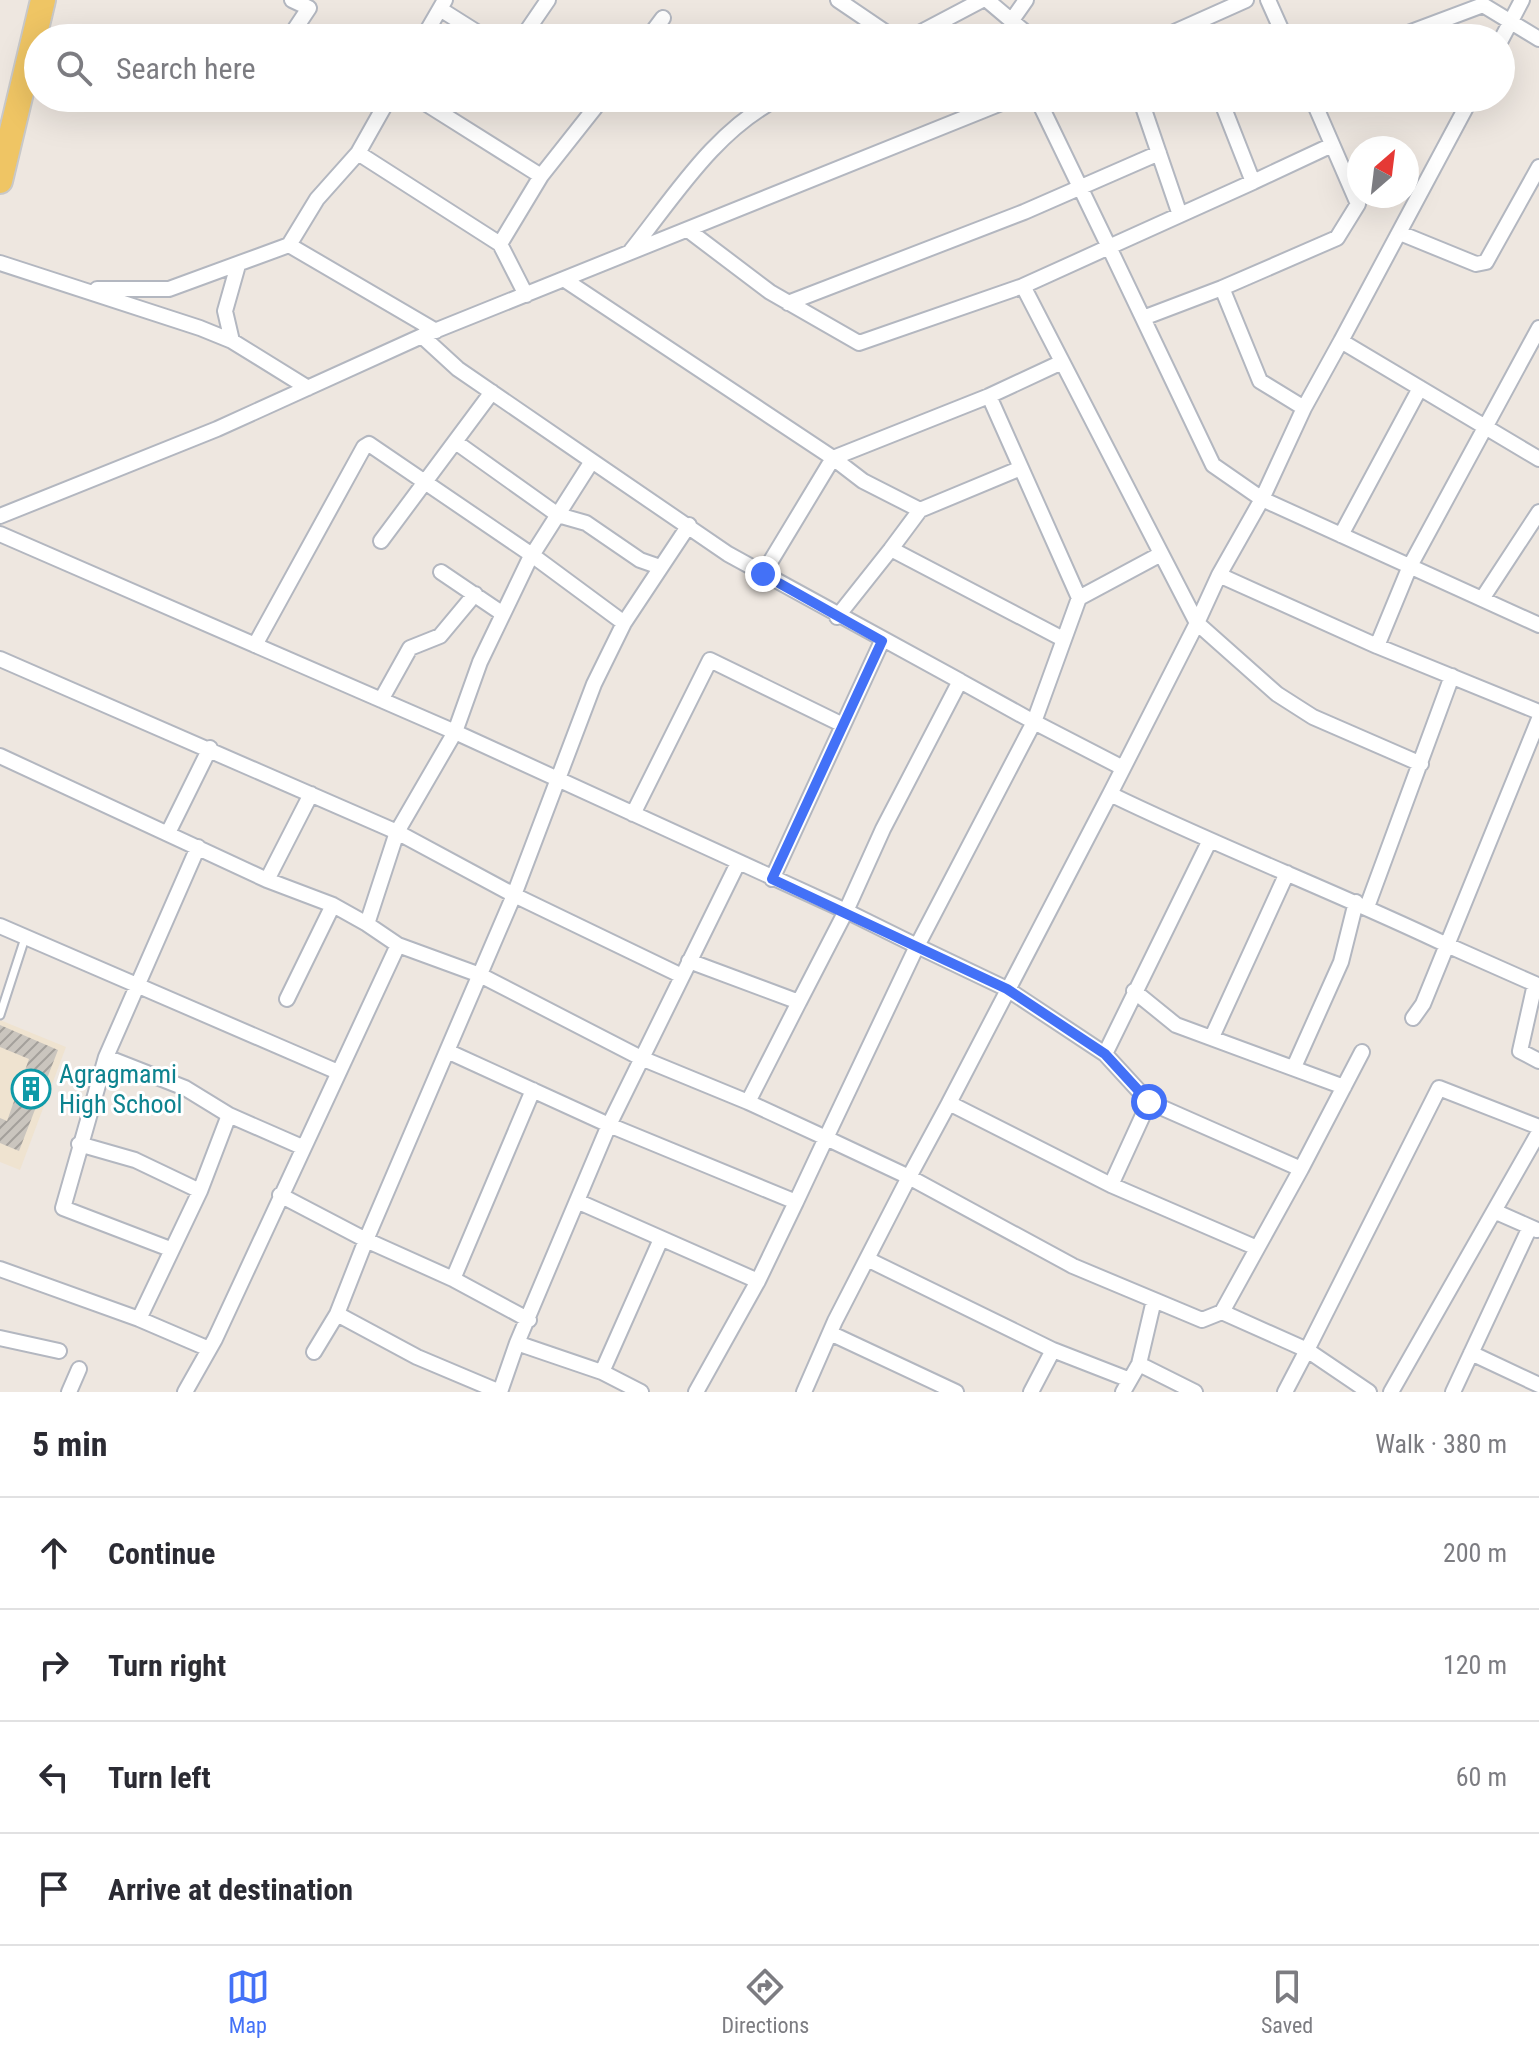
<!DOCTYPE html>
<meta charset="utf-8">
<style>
:root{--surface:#fff;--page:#f2f2f3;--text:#2b2b33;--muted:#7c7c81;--line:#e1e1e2;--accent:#4371f7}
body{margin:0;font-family:"Roboto Condensed",sans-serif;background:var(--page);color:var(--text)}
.compass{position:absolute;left:1347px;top:136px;width:72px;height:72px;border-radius:50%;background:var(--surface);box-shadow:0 8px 32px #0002;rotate:28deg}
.stop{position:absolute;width:24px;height:24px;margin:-18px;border:6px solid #4371f7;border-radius:50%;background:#fff}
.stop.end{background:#4371f7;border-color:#fff;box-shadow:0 2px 8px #0008}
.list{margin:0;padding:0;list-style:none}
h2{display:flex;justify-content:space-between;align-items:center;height:104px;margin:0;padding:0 32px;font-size:34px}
h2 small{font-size:26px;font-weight:400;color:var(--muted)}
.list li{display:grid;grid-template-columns:52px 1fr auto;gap:24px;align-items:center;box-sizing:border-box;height:112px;padding:0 32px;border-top:2px solid var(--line)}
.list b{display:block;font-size:30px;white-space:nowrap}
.list em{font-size:26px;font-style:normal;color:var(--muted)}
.icon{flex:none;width:44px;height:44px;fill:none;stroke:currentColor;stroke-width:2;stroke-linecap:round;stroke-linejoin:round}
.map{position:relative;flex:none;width:1539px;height:1392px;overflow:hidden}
.search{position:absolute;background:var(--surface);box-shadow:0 8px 32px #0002;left:24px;right:24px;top:24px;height:88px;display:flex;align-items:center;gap:20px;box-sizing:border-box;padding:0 28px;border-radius:44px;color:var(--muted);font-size:30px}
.sheet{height:552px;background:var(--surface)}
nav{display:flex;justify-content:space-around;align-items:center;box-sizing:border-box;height:112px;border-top:2px solid var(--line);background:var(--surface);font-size:22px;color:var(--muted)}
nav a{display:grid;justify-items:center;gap:4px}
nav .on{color:var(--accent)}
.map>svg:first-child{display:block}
</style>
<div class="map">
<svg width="1539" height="1392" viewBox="0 0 1539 1392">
<defs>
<pattern id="building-hatch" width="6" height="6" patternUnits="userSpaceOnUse" patternTransform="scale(2)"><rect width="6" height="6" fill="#cac5be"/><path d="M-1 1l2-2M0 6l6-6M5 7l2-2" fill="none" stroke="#a4a09b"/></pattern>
</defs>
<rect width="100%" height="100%" fill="#eee7e0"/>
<path fill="#efe3d0" d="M0 1020 66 1047 20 1170 0 1162Z"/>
<path fill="url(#building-hatch)" d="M0 1025 58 1050 19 1151 0 1143V1118L7 1121 29 1059 0 1047Z"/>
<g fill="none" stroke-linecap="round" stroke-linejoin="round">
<defs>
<path id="service" d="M0 1015 25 938"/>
<path id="minor" d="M838 0 894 38
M987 0 1032 38
M1268 0 1285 38
M440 9 486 38
M1012 20 1026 0
M289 38 309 8 292 0
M423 38 445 0
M522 38 548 0
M648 38 663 18
M910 38 982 0
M1161 38 1246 0
M1395 38 1483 5 1539 39
M1501 40 1522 0
M389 98 358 153 500 244 526 295
M417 98 541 176
M578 98 594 109 602 98
M1140 98 1180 215
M358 153 317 199 289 245 436 331
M1253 182 1332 145
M688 230 770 292 859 343 1023 286 1197 623 1110 794
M1400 233 1476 264 1486 262 1539 167
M500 244 541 176 594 109
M630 252C674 197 715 130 779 98
M0 263 200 328 232 341 308 388
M565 280 833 458 763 574
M1023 286 1109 247 1037 98
M1222 288 1337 238 1358 204 1312 98
M97 289H169L289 245
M788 303 1024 212 1159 153
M1143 318 1222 288 1260 381 1304 408 1262 499 1539 625
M232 341 225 311 238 265
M1341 341 1471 98
M1062 362 989 396 1079 598 1034 722 1123 768
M989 396 833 458 863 481 920 510 891 549 1061 638
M1304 408 1341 341 1539 459
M457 443 558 515 586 523 640 560 660 567
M920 510 1021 468
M0 516 217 429 422 336 1014 98
M0 534 455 732 480 662 529 560 592 461 458 369 422 336
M1341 535 1420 388
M381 541 492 392
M441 572 503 614
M1219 575 1262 499 1213 465 1109 247 1253 182 1220 98
M1079 598 1161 554
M1482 599 1539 512
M837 617 891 549
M624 623 594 684 514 895 447 1051 609 1125 738 863
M255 645 364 447 369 444 532 555 624 623 689 525
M1377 646 1539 712
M0 659 397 832 455 732 846 911 883 829 960 681 728 554 592 461
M960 681 1034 722 917 946 1007 989 1105 1054 1149 1102 1111 1185 949 1103 1110 794C1221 848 1336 892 1447 945L1423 1004 1413 1018
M381 700 410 648 440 636 475 594
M1539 719 1447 945 1535 984 1520 1051 1539 1061
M0 756 267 880 333 905 367 924 397 832 514 895 682 976
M1421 764 1313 717 1277 694 1197 623 1219 575 1377 646 1410 566 1539 328
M633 814 710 660 843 725
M168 833 210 748
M772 879 882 641
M267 880 311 794
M1367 907 1452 676
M0 926 338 1072
M398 945 480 975 641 1058 748 1102 799 1002
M689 961 799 1002 846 911 917 946 826 1138 748 1102
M1134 991 1176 1025 1344 1087
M287 999 333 905
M1212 1037 1287 873
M447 1051 366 1240 453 1279
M1105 1054 1209 842
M106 1057 185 1088 229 1115 302 1147
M1294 1067 1341 962 1356 902
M79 1144 135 1160 200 1191
M1301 1169 1362 1052
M1111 1185 1257 1248
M280 1195 366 1240 337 1314 314 1352
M579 1202 758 1281 796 1202
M1494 1211 1537 1230
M170 1249 63 1208 106 1057 198 847
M867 1259 1053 1350 1130 1380
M0 1269 139 1319 200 1191 229 1115
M1222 1312 1307 1350 1439 1088 1539 1127
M337 1314 417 1357 500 1392
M139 1319 209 1349
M529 1320 453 1279 533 1090
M830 1333 956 1392
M0 1338 59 1351
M517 1343 602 1372 641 1392
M1471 1353 1539 1385
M1139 1364 1195 1392
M602 1372 661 1239
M69 1392 79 1369
M185 1392 215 1339 398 945 367 924
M500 1392 517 1343 609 1125 796 1202 826 1138 909 1177 949 1103
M696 1392 758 1281
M804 1392 835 1321 909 1177 1073 1266 1202 1320 1222 1312 1301 1169 1149 1102
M1031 1392 1053 1350
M1123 1392 1139 1364 1154 1300
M1285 1392 1307 1350 1369 1392
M1391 1392 1539 1132
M1453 1392 1530 1227"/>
<path id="primary" d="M0 181 43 0"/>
</defs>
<use href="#service" stroke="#b3b7c0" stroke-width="11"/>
<use href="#minor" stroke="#b3b7c0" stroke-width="18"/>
<use href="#primary" stroke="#c8c8c8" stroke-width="28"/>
<use href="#service" stroke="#fff" stroke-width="7"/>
<use href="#minor" stroke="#fff" stroke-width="14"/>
<use href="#primary" stroke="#efc564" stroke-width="24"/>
</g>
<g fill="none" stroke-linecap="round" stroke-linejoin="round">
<path stroke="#4371f7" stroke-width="10" d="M763 574 882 641 772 879 1007 989 1105 1054 1149 1102"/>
</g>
<defs>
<symbol id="building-ring" viewBox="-11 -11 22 22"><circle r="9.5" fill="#fff" stroke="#0f9aa8" stroke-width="1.5"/><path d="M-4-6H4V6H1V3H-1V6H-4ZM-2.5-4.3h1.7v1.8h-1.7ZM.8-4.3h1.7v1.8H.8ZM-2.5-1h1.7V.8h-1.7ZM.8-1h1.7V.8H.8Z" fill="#0f9aa8"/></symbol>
</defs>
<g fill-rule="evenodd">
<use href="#building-ring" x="9" y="1067" width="44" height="44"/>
</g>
<g text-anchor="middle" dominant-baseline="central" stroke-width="6" stroke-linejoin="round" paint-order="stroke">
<g font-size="26" fill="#0d838f" stroke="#fff" text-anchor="start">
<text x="59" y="1074">Agragmami<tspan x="59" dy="30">High School</tspan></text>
</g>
</g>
</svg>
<svg class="compass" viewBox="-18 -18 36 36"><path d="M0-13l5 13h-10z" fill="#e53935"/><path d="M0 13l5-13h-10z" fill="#7c7c81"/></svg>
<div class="stop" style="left:1149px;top:1102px"></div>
<div class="stop end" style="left:763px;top:574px"></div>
<div class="search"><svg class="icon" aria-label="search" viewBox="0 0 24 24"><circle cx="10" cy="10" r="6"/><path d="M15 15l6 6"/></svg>Search here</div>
</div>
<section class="sheet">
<h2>5 min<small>Walk · 380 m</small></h2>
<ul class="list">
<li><svg class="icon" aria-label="ahead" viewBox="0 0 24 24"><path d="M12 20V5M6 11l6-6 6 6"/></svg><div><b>Continue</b></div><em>200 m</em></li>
<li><svg class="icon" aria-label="right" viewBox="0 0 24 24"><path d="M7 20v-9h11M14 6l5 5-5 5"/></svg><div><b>Turn right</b></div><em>120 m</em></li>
<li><svg class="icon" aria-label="left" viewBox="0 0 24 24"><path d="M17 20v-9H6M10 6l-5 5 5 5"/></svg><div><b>Turn left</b></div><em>60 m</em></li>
<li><svg class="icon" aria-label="arrive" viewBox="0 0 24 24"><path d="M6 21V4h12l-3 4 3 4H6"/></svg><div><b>Arrive at destination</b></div></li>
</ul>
</section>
<nav>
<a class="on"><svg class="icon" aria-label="map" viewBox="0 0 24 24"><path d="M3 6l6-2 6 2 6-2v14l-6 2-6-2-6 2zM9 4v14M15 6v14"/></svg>Map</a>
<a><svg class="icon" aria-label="directions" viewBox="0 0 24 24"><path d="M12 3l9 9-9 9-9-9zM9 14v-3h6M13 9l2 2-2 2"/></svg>Directions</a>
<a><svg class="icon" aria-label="saved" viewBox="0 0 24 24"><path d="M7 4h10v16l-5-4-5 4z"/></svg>Saved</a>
</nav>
